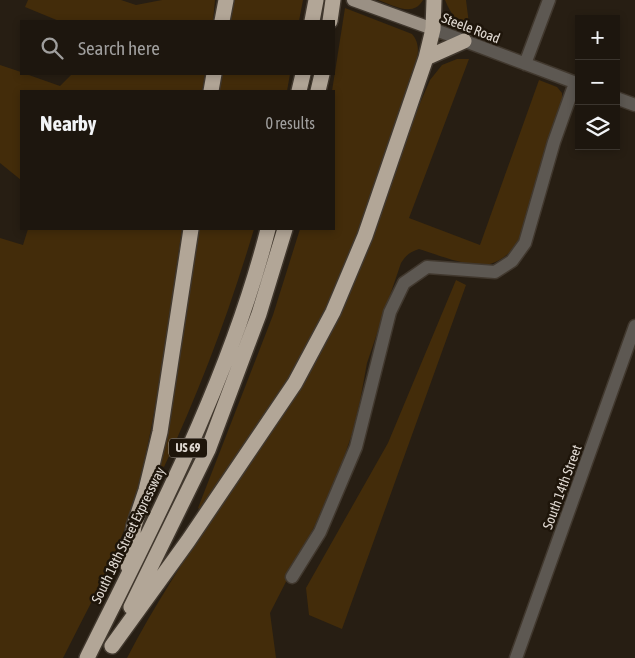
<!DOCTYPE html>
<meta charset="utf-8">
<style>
:root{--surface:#1d160e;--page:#2a231c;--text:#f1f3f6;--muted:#a09f9e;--line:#3b352e}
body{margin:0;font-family:"Asap Condensed",sans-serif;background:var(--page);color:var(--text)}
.controls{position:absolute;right:15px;top:15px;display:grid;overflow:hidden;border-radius:0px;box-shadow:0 2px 8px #0003}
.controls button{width:45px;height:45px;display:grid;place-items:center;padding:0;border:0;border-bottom:1px solid var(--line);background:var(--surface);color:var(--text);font:25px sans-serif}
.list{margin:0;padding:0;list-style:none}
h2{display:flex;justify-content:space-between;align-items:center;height:65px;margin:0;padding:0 20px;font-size:21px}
h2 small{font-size:16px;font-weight:400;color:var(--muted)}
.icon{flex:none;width:28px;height:28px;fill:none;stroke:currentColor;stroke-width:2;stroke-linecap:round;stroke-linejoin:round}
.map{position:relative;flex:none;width:635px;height:658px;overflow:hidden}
.search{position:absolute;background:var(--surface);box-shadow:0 2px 8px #0003;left:20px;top:20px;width:315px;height:55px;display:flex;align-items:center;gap:12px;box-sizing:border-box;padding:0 18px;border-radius:0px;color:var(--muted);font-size:19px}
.panel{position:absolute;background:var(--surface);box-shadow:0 2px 8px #0003;left:20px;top:90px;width:315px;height:140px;border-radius:0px}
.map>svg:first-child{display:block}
</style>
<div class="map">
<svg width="635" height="658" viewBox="0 0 635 658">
<rect width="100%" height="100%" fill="#271e13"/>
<path fill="#432c0a" d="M28 0H121L136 5 162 0H215L213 21H59L25 7Z
M232 0H303L299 21H228Z
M378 0H423C413 18 393 5 378 0Z
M445 0H466L470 32C458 22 451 15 445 0Z
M345 8 412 34C426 50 411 71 409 89L346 266 314 333 276 400 201 511 198 508 273 315 300 229H334V91H332Z
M457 59H469L409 218 480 245 539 80 557 87 562 93V99C558 117 549 135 544 153 536 187 530 253 490 264 470 268 438 255 419 249 410 252 406 255 401 263L367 363 360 401 353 431 341 466 315 525 270 613 276 658H127C187 542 272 442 333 326 374 248 394 160 430 80L442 65Z
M0 65 21 72V74H26L60 86 72 74H205L202 91H21V180L0 163Z
M220 74H290L287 91H218Z
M28 229H182C169 316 159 406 137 491 121 550 90 604 63 658H0V238L23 245Z
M197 229H254C230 310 200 390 164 467L159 465Z
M456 280 466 285 342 629 309 615 306 588 388 443Z"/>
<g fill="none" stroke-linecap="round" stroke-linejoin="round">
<defs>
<path id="minor" d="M433 29 579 84
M525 64 549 0
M616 98 635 105
M292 577 320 532 356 447 390 312 404 283 427 267 495 272 512 261 525 243 554 142 575 83
M516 658 635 326"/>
<path id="major" d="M353 0 433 29"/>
<path id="highway" d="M222 21 226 0
M312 21 316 0
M330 21 333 0
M426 58 464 41
M211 91 214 74
M299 91 303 74
M318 91 322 74
M128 566 134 526 146 490 160 432 191 229
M131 607 208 450 259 314 285 229
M112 646 188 541 295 383 333 312 365 236 426 58 433 29 434 0
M87 658C156 519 230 379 268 229"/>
</defs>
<use href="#minor" stroke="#41382e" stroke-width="15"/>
<use href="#major" stroke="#41382e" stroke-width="15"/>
<use href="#highway" stroke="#41382e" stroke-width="18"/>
<use href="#minor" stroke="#5d5852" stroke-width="12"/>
<use href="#major" stroke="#9a9084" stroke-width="12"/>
<use href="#highway" stroke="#b2a697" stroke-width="15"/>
</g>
<g text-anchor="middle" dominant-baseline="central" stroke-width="5" stroke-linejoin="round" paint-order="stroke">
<rect fill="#1e150a" stroke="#a69f97" stroke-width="1" x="169" y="438.5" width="38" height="19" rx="4"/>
<g font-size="12" font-weight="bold" fill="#e1dad3">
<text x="188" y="448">US 69</text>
</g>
<g font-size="14" fill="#e1dad3" stroke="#1e150a">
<text transform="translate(471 28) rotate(21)">Steele Road</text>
<text transform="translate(562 487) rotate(-70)">South 14th Street</text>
<text transform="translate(128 535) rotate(-64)">South 18th Street Expressway</text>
</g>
</g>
</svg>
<div class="controls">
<button>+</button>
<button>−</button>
<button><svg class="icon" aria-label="layers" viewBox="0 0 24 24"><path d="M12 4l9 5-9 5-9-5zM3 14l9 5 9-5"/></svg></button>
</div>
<div class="search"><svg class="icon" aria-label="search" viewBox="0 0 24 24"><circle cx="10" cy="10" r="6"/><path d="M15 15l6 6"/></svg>Search here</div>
<section class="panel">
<h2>Nearby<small>0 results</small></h2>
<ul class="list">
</ul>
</section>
</div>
